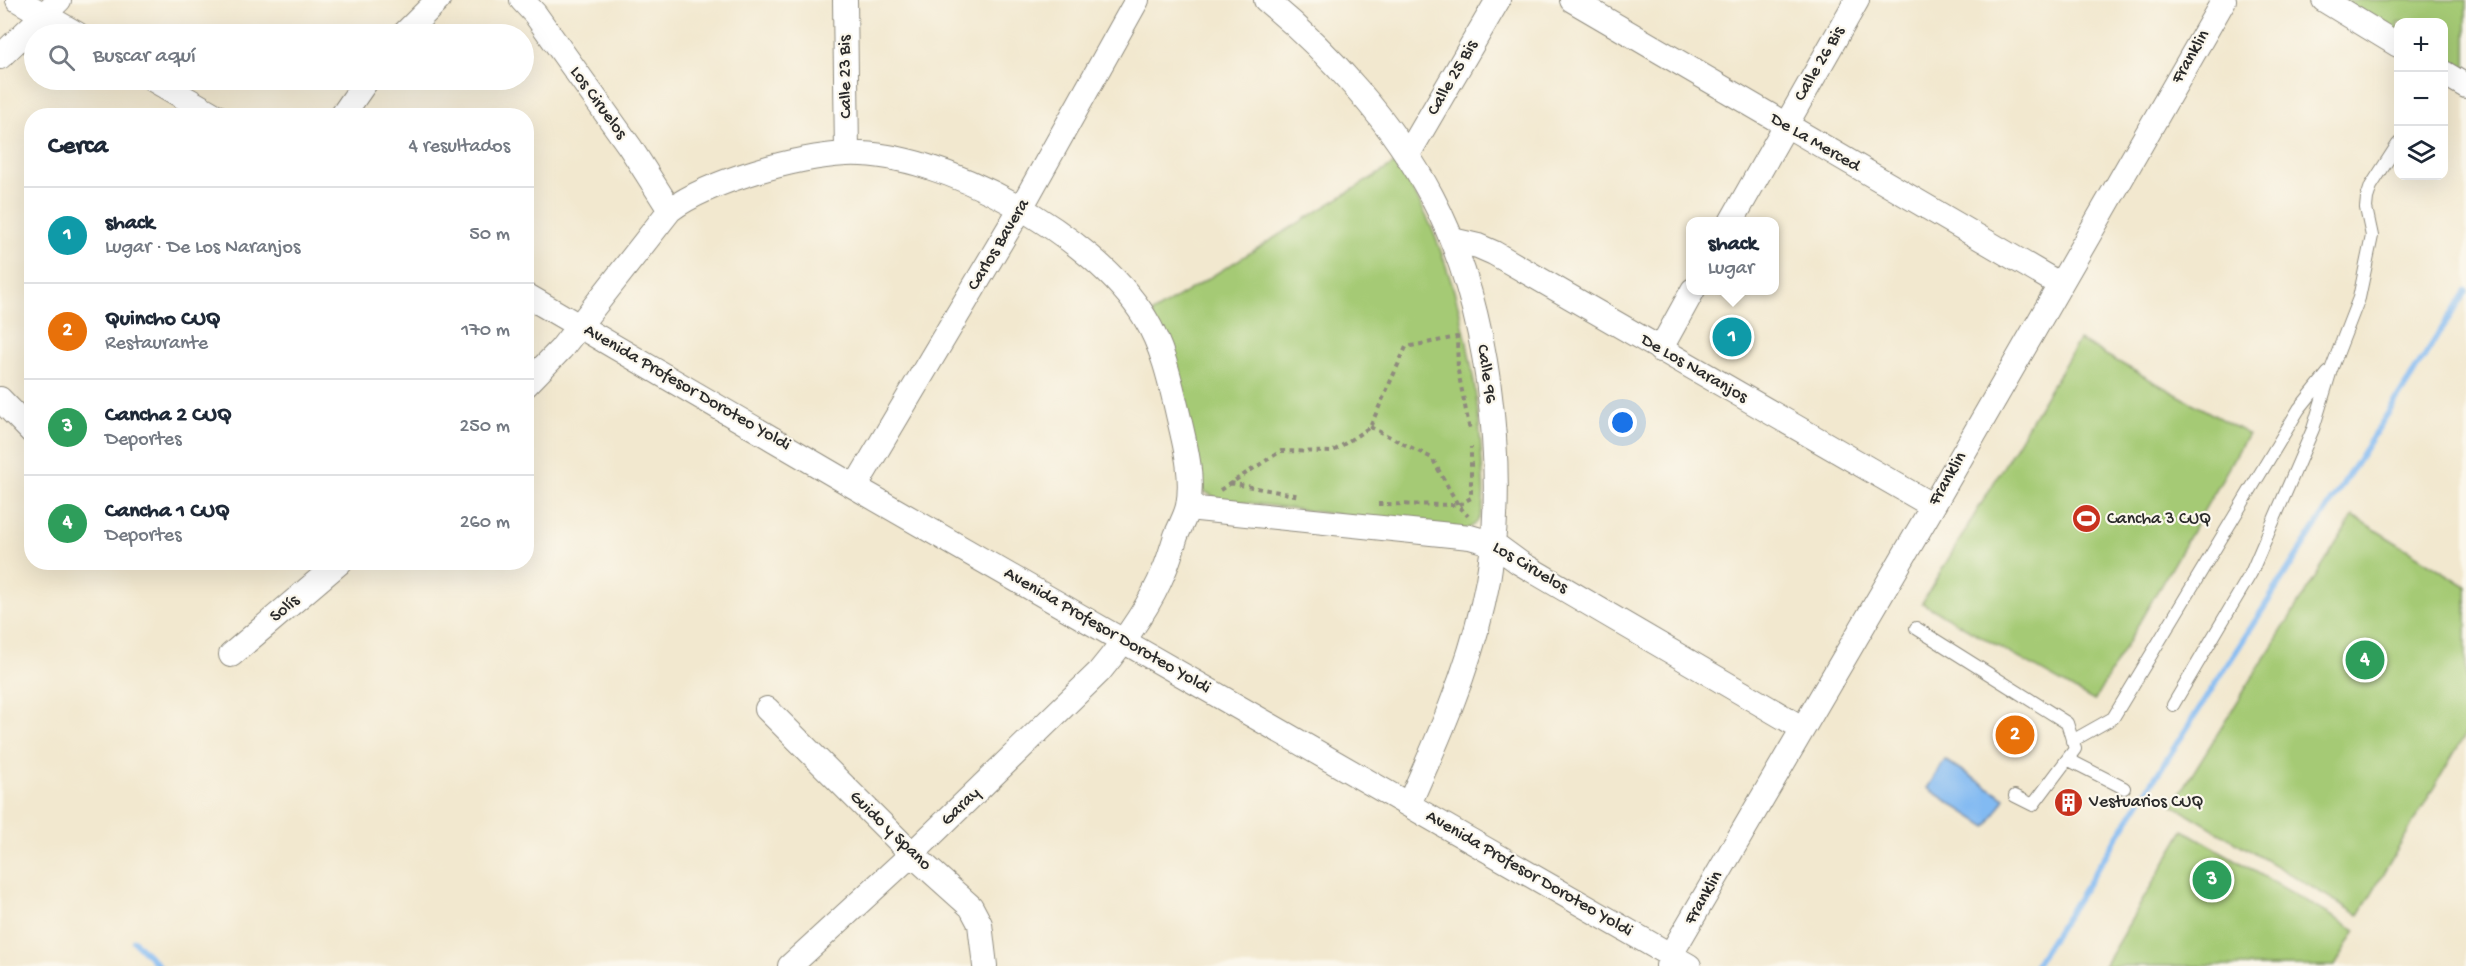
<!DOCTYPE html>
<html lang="es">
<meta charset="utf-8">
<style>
:root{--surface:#fff;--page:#f6f6f7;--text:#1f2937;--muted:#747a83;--line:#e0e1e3;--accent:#db2777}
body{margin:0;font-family:"Gochi Hand",sans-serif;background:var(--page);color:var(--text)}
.controls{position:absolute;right:18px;top:18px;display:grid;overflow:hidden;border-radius:12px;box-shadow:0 6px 24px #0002}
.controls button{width:54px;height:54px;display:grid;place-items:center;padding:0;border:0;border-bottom:2px solid var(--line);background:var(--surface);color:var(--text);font:30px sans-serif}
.you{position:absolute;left:1623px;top:423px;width:21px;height:21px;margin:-15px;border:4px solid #fff;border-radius:50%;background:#1a73e8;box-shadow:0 0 0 9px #1a73e833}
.badge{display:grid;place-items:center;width:39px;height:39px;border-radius:50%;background:var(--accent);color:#fff;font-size:20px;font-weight:700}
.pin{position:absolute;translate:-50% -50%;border:3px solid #fff;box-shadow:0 2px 6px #0006}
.popup{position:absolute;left:1686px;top:217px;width:93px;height:78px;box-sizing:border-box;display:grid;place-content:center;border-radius:12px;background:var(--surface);filter:drop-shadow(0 2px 4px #0005);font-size:20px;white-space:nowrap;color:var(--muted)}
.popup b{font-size:22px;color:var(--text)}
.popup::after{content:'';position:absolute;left:50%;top:100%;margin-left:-12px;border:12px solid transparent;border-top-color:var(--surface)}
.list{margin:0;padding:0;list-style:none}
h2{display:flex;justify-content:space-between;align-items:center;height:78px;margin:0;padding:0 24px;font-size:26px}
h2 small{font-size:20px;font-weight:400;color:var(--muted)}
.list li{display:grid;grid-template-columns:39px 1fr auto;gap:18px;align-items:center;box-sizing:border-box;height:96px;padding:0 24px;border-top:2px solid var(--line)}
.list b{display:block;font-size:22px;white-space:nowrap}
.list p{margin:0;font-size:20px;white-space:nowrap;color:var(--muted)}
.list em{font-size:20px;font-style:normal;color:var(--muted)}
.icon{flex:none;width:33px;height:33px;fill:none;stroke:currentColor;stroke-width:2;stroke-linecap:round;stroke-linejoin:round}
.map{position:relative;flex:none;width:2466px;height:966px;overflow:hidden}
.search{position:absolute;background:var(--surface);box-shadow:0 6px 24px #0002;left:24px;top:24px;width:510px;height:66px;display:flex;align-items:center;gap:15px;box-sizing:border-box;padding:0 21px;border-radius:33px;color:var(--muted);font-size:22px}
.panel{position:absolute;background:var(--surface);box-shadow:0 6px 24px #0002;left:24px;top:108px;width:510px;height:462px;border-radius:24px}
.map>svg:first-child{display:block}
</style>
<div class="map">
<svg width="2466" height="966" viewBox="0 0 2466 966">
<rect width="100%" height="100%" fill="#fbf7ec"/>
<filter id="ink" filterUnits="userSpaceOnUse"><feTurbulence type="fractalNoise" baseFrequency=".0167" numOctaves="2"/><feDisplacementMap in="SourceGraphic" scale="12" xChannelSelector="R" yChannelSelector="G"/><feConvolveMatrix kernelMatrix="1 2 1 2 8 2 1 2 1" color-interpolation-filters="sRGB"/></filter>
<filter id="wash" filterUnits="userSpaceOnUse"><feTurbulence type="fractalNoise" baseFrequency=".008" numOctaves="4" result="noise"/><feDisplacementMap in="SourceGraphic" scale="24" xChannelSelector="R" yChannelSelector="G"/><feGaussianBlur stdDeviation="1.35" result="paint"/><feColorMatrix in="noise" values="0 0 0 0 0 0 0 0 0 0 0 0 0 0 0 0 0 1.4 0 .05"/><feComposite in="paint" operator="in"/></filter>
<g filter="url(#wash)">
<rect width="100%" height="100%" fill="#f2e8cf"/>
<path fill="#a5ca74" stroke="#687a50" stroke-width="1.5" d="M2338 0H2466V76L2444 62V22H2398V36Z
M1396 163C1411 187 1425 210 1435 236 1464 308 1478 385 1482 463 1483 479 1486 502 1480 517 1477 525 1471 527 1463 531L1218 499 1203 491 1198 483 1152 313Z
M2079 340 2248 434 2094 701 1922 603Z
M2353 516 2466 586V733L2359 915 2173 805Z
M2184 830 2356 930 2335 966H2104Z"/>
<path fill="#82baf2" stroke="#56728e" stroke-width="1.5" d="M1945 760 2005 798 1987 827 1927 788Z"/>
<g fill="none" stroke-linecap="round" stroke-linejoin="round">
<path stroke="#82baf2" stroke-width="6" d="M134 941 159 966
M2035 966 2466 291"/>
</g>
</g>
<g filter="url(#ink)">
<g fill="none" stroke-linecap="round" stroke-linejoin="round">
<defs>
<path id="lane" d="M1916 628 2067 723 2075 749 2033 805 2015 796
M2173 705 2251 573 2313 429 2331 370 2359 298 2372 236 2366 208 2367 198 2371 186 2398 144
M2072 741 2113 718 2299 409 2328 373
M2069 760 2124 788"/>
<path id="street" d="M18 0 77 34
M522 0 535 14 630 147 670 210
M845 0 847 154
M1266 0C1330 53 1393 123 1432 197 1471 271 1488 355 1494 437 1498 493 1496 550 1483 604 1467 674 1438 739 1409 804
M1572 0 2059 284
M2324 0 2398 45
M404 34 438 0
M0 57 59 0
M2444 73 2466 86
M154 80 216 116
M342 116 367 80
M1407 156 1498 0
M1731 222 1857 0
M1452 240 1478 246 1494 253 1933 506
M526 295 855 487 1689 966
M1660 350 1693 290
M526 385 561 349 670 210C711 180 796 157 846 154 943 150 1095 236 1145 318 1162 345 1170 380 1177 410 1184 441 1194 474 1188 506 1186 516 1180 526 1176 536 1172 548 1169 560 1164 571 1150 606 1123 643 1099 672L912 854 790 966
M0 399 32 432
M855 487 1021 208 1137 0
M1188 508 1470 537 1494 544 1520 563 1802 728
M231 655 340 562
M767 709 912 854 971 907 980 924 985 966
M1668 966 1670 956 1933 506 2224 0"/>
</defs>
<use href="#lane" stroke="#8e8a7d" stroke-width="14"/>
<use href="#street" stroke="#8e8a7d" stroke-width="26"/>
<path stroke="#8e8a7d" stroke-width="4" stroke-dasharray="4.5 4.5" stroke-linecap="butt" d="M1370 427 1432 458 1458 505 1468 516
M1230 483 1300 496
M1220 490 1281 451 1332 452 1370 427 1406 347 1457 337 1458 371 1470 431
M1378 504 1458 505 1471 498V447"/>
<use href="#lane" stroke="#fff" stroke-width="12"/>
<use href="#street" stroke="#fff" stroke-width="24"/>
</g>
</g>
<defs>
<symbol id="stadium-disc" viewBox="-11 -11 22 22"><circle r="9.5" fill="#c8321e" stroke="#fbf7ec"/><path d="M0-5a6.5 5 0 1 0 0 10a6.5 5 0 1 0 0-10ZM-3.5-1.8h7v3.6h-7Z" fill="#fff"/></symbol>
<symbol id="building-disc" viewBox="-11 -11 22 22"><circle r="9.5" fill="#c8321e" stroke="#fbf7ec"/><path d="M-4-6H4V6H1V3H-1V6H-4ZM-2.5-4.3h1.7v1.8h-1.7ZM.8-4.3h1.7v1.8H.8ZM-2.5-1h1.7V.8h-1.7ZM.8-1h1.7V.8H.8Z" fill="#fff"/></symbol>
</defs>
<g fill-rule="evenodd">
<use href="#stadium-disc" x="2070" y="502" width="33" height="33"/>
<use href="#building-disc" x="2052" y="786" width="33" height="33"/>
</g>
<g text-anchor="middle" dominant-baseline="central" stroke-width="4.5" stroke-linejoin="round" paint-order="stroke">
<g font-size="18" fill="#2b2b2b" stroke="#fbf7ec">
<text transform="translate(2191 57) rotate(-60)">Franklin</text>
<text transform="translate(1820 64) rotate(-60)">Calle 26 Bis</text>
<text transform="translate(846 77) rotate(-91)">Calle 23 Bis</text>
<text transform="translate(1453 78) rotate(-60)">Calle 25 Bis</text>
<text transform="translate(598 103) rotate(54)">Los Ciruelos</text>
<text transform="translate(1815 143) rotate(30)">De La Merced</text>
<text transform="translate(999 245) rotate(-59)">Carlos Bavera</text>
<text transform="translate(1694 369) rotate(30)">De Los Naranjos</text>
<text transform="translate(1486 374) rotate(81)">Calle 96</text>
<text transform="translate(687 388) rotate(30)">Avenida Profesor Doroteo Yoldi</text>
<text transform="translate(1948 479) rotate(-60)">Franklin</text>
<text transform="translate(1530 568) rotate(31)">Los Ciruelos</text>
<text transform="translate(285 609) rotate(-40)">Solís</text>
<text transform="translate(1107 631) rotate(30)">Avenida Profesor Doroteo Yoldi</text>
<text transform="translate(961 807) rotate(-44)">Garay</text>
<text transform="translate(890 831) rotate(44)">Guido y Spano</text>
<text transform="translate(1529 874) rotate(30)">Avenida Profesor Doroteo Yoldi</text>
<text transform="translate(1704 898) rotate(-60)">Franklin</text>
</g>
<g font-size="18" fill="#2b2b2b" stroke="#fbf7ec" text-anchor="start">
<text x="2107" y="519">Cancha 3 CUQ</text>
<text x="2089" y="802">Vestuarios CUQ</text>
</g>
</g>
</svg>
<div class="controls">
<button>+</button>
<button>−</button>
<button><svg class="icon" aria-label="layers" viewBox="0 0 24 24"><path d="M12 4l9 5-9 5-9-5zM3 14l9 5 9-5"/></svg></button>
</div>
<div class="you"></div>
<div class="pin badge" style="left:1732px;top:337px;background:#0f9aa8">1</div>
<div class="popup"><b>shack</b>Lugar</div>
<div class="pin badge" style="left:2015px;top:735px;background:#e8710a">2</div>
<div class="pin badge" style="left:2212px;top:880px;background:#2e9e5b">3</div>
<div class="pin badge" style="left:2365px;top:660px;background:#2e9e5b">4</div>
<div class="search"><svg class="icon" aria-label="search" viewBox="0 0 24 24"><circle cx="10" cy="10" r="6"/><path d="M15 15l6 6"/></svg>Buscar aquí</div>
<section class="panel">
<h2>Cerca<small>4 resultados</small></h2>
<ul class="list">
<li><span class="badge" style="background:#0f9aa8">1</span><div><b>shack</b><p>Lugar · De Los Naranjos</p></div><em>50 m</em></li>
<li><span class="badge" style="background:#e8710a">2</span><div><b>Quincho CUQ</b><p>Restaurante</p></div><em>170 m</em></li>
<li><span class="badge" style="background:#2e9e5b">3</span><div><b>Cancha 2 CUQ</b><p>Deportes</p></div><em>250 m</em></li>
<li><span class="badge" style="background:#2e9e5b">4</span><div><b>Cancha 1 CUQ</b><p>Deportes</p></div><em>260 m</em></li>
</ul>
</section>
</div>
